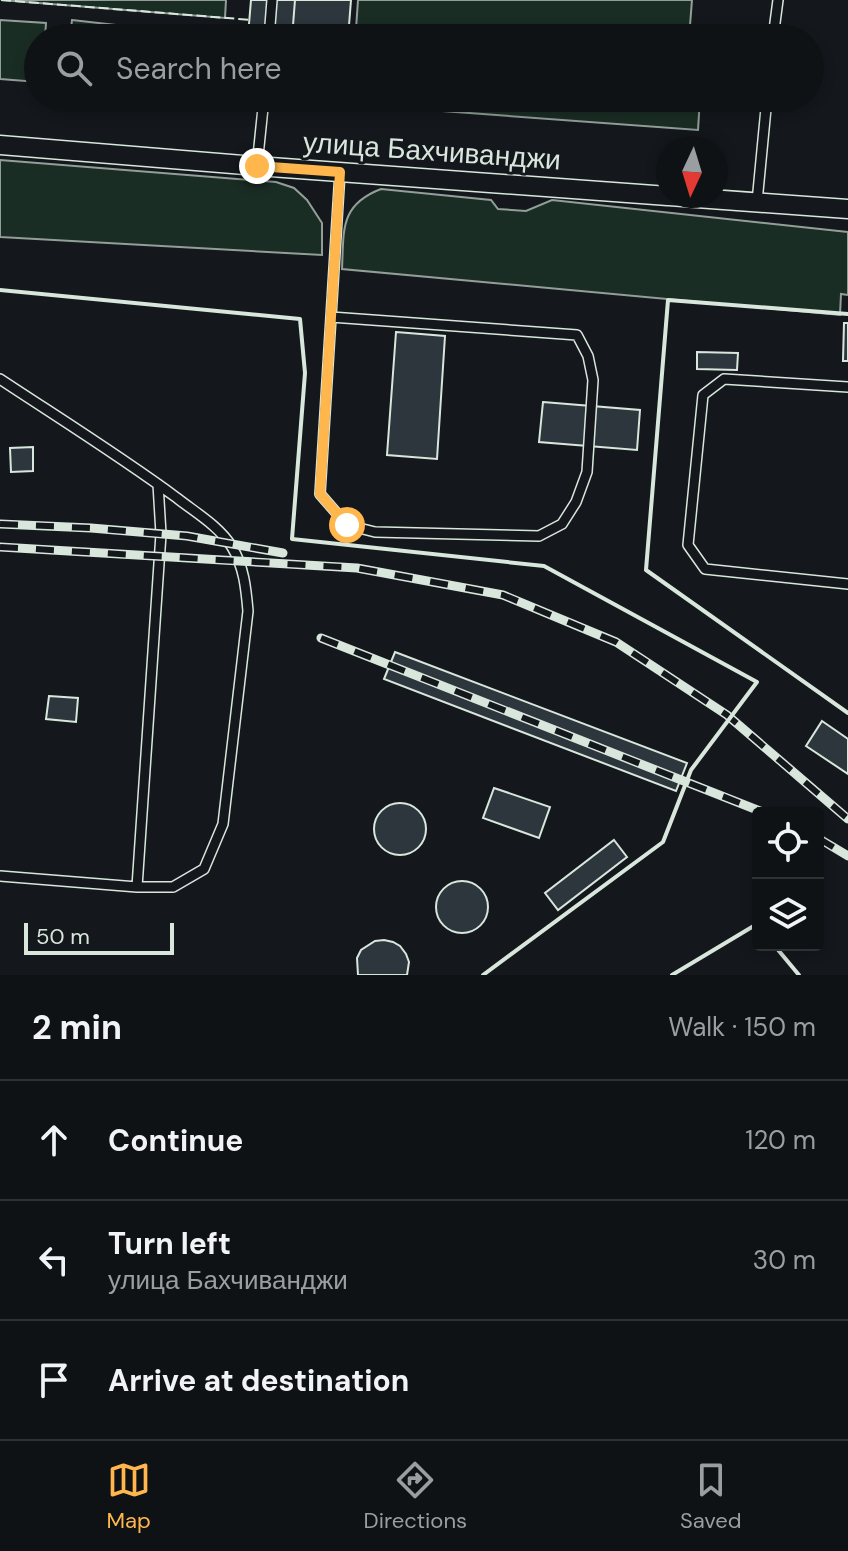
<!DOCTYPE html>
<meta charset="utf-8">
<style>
:root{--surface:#0f1215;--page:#1d2022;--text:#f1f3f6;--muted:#9b9ea0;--line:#2f3234;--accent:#ffb74d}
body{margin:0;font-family:"DM Sans",sans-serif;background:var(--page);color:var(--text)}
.controls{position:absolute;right:24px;bottom:24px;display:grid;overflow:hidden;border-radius:8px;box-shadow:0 4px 12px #0003}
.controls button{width:72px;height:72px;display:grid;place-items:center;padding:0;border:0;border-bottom:2px solid var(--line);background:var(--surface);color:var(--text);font:40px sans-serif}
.compass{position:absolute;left:656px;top:136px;width:72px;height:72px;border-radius:50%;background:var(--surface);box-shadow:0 4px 12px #0003;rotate:184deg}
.scale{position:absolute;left:24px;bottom:20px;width:150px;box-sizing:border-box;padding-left:8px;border:4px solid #d8e6dc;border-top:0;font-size:22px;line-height:28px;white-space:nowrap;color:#d8e6dc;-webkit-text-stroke:6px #14181c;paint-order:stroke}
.stop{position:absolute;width:24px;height:24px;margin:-18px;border:6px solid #ffb74d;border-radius:50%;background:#fff}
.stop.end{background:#ffb74d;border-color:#fff;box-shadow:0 2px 8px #0008}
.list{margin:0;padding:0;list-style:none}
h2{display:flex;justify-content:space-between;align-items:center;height:104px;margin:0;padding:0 32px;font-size:34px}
h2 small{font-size:26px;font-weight:400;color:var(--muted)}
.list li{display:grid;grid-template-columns:52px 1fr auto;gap:24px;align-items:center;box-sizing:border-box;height:120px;padding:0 32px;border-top:2px solid var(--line)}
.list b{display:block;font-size:30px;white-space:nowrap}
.list p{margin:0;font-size:26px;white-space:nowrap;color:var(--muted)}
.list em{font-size:26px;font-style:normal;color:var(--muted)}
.icon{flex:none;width:44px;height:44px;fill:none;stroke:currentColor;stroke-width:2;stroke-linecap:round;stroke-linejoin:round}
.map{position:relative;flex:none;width:848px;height:975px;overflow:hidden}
.search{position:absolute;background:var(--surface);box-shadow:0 4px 12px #0003;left:24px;right:24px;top:24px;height:88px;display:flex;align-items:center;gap:20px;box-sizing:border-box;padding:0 28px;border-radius:44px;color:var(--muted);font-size:30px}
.sheet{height:464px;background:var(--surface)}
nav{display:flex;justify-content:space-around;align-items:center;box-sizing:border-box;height:112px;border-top:2px solid var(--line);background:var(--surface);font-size:22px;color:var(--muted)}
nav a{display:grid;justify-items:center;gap:4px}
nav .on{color:var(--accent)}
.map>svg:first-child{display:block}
</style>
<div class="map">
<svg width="848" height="975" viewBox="0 0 848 975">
<rect width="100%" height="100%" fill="#14181c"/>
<path fill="#1a2d24" stroke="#939e99" stroke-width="2" d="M1 0H226L225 18Z
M358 0H692L689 38H470L356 29Z
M0 20 46 23 45 38H38V82L0 79Z
M72 20 205 35 204 38H70Z
M388 98H700L698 130 388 107Z
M0 160 276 182 294 188 307 200 322 223V255L0 237Z
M381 189 491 200 498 209 526 211 552 200 848 232V295L841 294 840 315 342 269C344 231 339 205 381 189Z"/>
<path fill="#2c363c" stroke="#d8e6dc" stroke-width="2" d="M251 0H295L292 38 248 36Z
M295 0H351L348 38H292Z
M844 323H848V361H843Z
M396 332 445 336 437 459 387 455Z
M697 352 738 353 737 370 697 369Z
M543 402 640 410 637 450 539 442Z
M33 447V471L11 472 10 448Z
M395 652 687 763 676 791 384 679Z
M49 696 78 698 76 722 46 719Z
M822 721 848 739V774L806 746Z
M494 788 550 807 539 838 483 818Z
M374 829a26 26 0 1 1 52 0a26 26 0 1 1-52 0Z
M614 840 627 857 558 910 545 893Z
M436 907a26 26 0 1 1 52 0a26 26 0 1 1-52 0Z
M384 940 393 942 400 946 406 954 409 962 407 975H358L357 958 361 950 375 941Z"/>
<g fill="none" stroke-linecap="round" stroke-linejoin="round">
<defs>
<path id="service" d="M269 38 272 0
M773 38 778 0
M257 166 264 98
M757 202 767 98
M331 317 577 335 588 356 593 380 587 472 576 502 562 524 539 536 375 532 347 525 320 494 340 172
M0 379C59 418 120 456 177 498 196 513 219 526 232 547 244 567 246 588 248 611L223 824 204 869 173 887H137L0 876
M848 387 724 379 703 395 688 545 705 569 848 584
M137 887 161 534 158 484"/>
<path id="minor" d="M0 145 257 166 668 196
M669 196 848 209"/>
</defs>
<use href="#service" stroke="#d8e6dc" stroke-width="12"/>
<use href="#minor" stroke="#d8e6dc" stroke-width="21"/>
<use href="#service" stroke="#14181c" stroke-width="9"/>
<use href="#minor" stroke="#14181c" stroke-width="18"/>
<defs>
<path id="rail" d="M0 524 91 528 187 536 283 553
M0 547 357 568 503 595 616 642 727 715 848 819
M321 638 765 813
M818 838 848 856"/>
</defs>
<use href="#rail" stroke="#d8e6dc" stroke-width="9"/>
<use href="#rail" stroke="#14181c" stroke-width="6" stroke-dasharray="18" stroke-linecap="butt"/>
<path stroke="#d8e6dc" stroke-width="2" stroke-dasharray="10 4" stroke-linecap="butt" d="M1 0 252 20
M344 28 467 38"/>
<path stroke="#d8e6dc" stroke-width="4" d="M0 290 300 319 305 373 292 539 544 566 757 682 691 770 663 842 483 975
M848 314 668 300 646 570 848 713
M774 945 799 975
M672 975 757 924 758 926"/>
</g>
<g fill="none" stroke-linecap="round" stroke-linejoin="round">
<path stroke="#ffb74d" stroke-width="10" d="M257 166 340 172 320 494 347 525"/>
</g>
<g text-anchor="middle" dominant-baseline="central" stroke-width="6" stroke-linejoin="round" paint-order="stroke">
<g font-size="28" fill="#d8e6dc" stroke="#14181c">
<text transform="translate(432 151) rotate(4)">улица Бахчиванджи</text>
</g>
</g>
</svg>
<div class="controls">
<button><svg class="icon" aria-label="locate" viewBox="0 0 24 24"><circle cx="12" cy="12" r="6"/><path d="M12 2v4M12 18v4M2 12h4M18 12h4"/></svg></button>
<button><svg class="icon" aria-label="layers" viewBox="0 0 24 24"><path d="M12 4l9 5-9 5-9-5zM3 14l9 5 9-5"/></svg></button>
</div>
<svg class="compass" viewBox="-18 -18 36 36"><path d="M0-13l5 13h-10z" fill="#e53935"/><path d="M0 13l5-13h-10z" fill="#9b9ea0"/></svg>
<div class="scale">50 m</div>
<div class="stop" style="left:347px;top:525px"></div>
<div class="stop end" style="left:257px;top:166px"></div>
<div class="search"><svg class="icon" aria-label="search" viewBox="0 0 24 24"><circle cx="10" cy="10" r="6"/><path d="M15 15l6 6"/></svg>Search here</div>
</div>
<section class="sheet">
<h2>2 min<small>Walk · 150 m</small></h2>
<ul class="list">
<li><svg class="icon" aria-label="ahead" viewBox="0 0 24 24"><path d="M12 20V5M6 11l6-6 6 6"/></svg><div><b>Continue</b></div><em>120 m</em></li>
<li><svg class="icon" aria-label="left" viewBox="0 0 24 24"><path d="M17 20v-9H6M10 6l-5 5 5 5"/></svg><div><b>Turn left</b><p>улица Бахчиванджи</p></div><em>30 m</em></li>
<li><svg class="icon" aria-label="arrive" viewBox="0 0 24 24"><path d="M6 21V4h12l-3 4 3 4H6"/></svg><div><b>Arrive at destination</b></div></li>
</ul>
</section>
<nav>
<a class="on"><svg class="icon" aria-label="map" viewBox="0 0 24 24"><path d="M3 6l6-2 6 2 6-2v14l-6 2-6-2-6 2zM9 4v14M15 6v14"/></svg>Map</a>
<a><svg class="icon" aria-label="directions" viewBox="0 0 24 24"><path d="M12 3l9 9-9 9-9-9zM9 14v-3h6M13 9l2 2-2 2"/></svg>Directions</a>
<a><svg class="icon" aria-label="saved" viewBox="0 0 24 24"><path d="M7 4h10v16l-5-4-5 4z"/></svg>Saved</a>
</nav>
